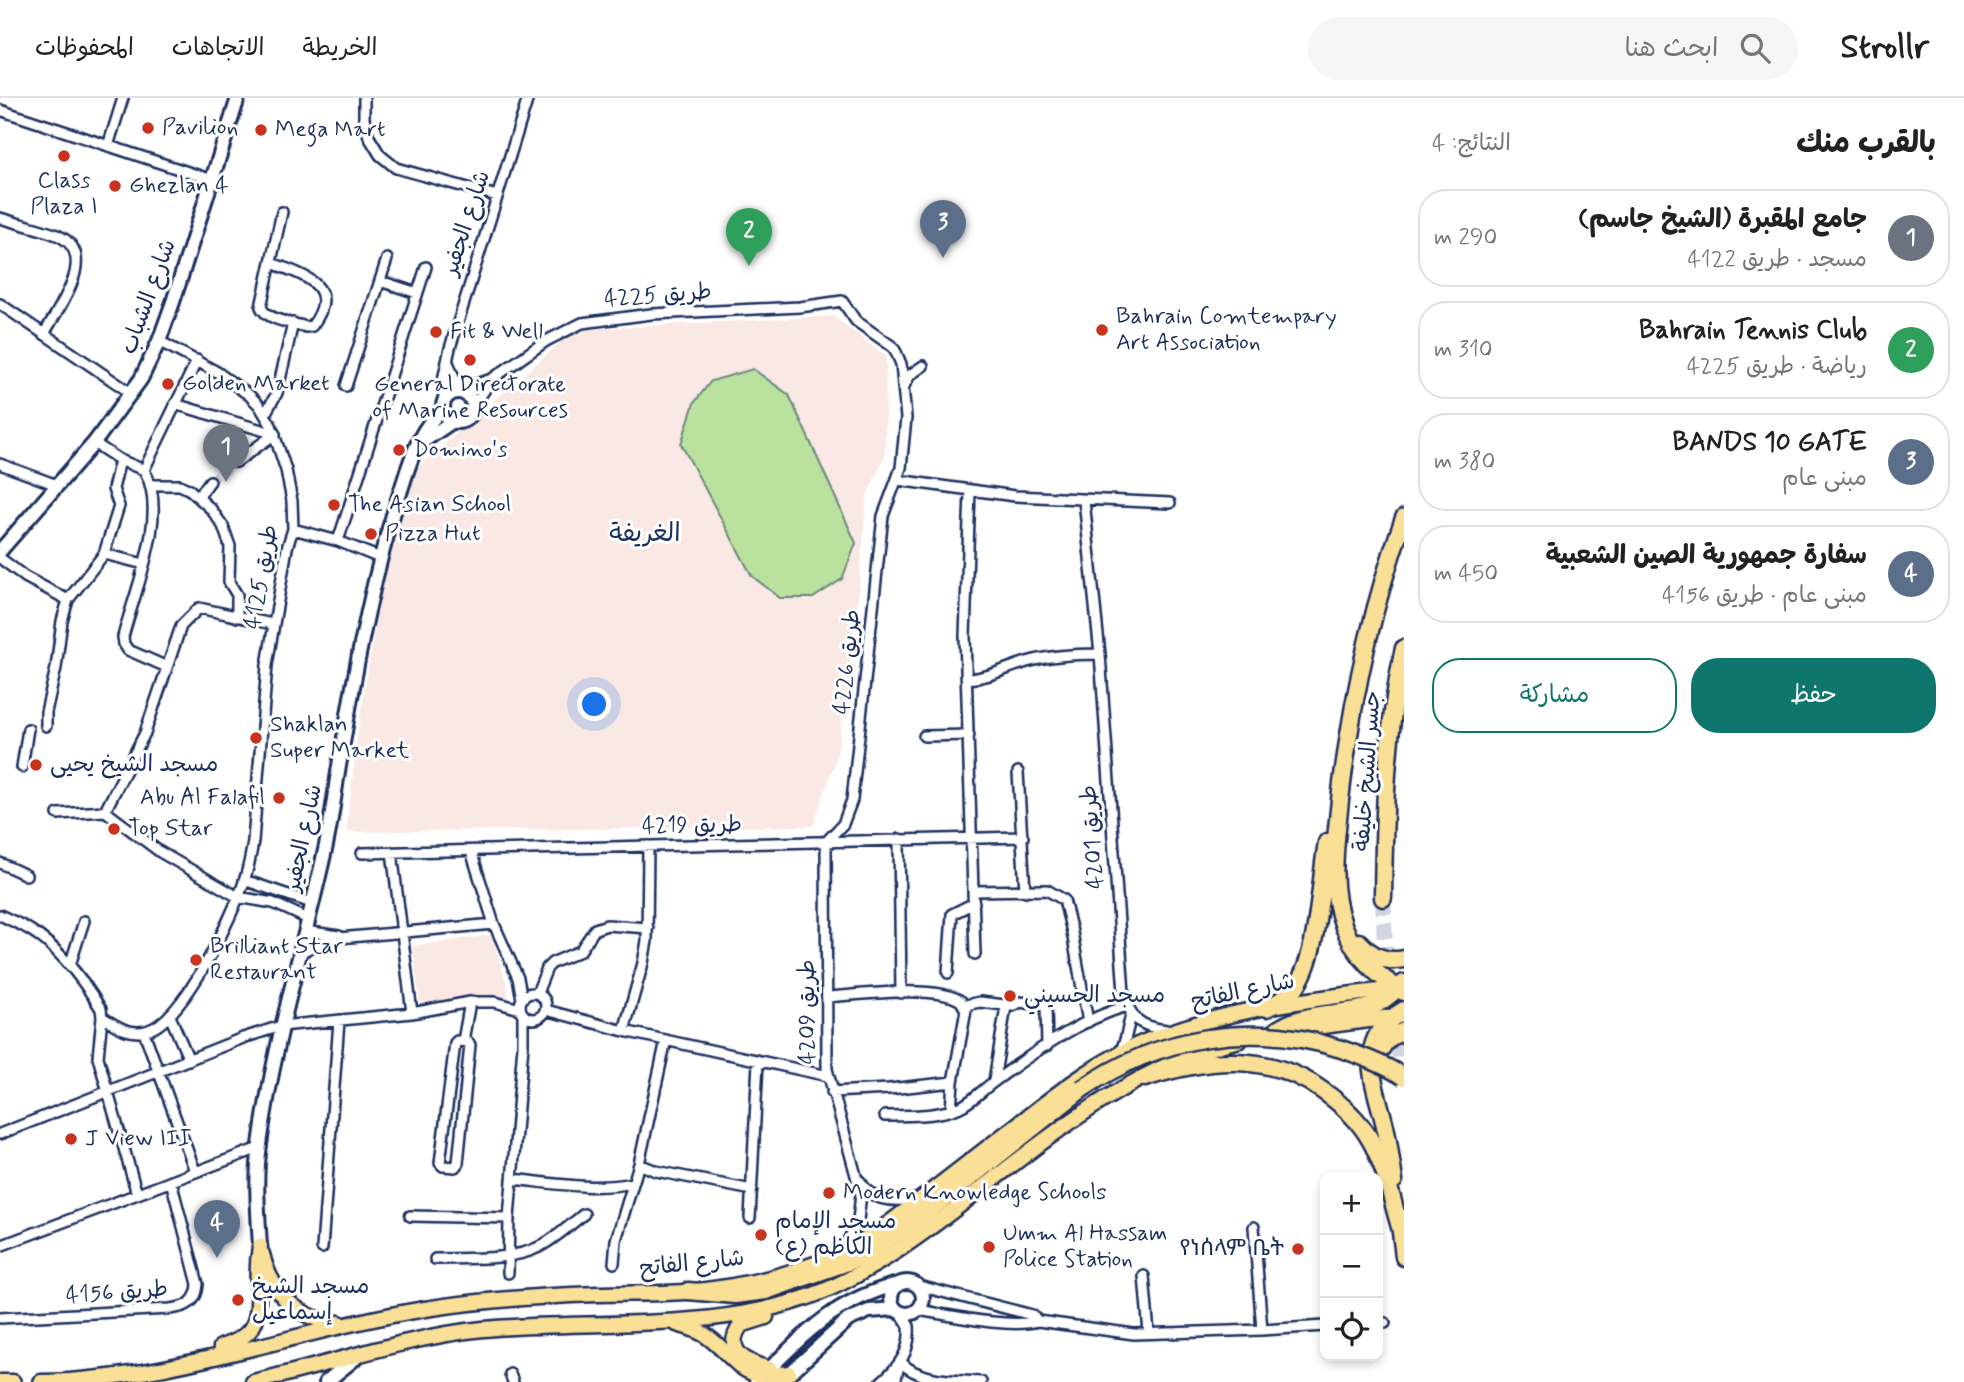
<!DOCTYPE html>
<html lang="ar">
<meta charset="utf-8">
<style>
:root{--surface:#fff;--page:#f6f6f6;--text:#222;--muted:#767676;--line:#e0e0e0;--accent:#0f766e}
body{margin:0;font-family:Mynerve,"Playpen Sans Arabic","Noto Sans Ethiopic",sans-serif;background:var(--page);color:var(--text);direction:rtl}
.controls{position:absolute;right:21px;bottom:21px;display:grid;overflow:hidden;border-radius:14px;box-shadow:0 4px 10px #0003}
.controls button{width:63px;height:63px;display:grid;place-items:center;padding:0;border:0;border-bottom:2px solid var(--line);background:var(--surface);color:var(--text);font:35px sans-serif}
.you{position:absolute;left:595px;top:607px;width:24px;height:24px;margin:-18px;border:5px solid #fff;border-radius:50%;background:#1a73e8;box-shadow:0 0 0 10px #1a73e833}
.badge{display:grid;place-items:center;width:46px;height:46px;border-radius:50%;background:var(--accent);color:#fff;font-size:23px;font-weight:700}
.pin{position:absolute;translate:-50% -58px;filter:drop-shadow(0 2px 4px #0008)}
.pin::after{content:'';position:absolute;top:37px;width:24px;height:21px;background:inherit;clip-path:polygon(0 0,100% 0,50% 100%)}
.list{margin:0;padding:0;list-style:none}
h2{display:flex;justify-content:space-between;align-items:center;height:91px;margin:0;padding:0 28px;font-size:30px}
h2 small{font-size:23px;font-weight:400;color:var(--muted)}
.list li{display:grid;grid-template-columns:46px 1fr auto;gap:21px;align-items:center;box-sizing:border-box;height:98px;margin:0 14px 14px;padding:0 14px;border:2px solid var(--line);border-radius:28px}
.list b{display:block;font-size:26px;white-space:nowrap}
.list p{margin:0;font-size:23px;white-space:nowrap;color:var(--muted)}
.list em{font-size:23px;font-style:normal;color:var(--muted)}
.actions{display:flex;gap:14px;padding:21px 28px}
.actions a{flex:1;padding:16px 0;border:2px solid var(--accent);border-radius:28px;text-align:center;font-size:24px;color:var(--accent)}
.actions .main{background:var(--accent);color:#fff}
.icon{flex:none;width:38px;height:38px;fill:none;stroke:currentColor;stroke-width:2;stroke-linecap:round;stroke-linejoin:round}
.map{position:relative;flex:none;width:1404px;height:1284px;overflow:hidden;direction:ltr}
header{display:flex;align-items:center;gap:42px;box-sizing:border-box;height:98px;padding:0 35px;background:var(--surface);border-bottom:2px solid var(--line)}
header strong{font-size:33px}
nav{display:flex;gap:38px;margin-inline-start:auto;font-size:24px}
.search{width:490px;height:63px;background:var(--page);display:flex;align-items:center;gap:18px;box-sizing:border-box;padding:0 24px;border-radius:38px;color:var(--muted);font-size:26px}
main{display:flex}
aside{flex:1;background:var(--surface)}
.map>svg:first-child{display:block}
</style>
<header>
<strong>Strollr</strong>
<div class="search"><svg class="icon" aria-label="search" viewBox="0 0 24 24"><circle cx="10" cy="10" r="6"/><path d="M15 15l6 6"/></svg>ابحث هنا</div>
<nav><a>الخريطة</a><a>الاتجاهات</a><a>المحفوظات</a></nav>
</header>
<main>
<aside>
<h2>بالقرب منك<small>النتائج: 4</small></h2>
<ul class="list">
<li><span class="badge" style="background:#6b7280">1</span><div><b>جامع المقبرة (الشيخ جاسم)</b><p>مسجد · طريق 4122</p></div><em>290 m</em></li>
<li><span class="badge" style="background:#2e9e5b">2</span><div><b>Bahrain Tennis Club</b><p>رياضة · طريق 4225</p></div><em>310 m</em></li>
<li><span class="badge" style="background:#5c6f8a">3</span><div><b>BANDS 10 GATE</b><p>مبنى عام</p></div><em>380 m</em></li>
<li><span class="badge" style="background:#5c6f8a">4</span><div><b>سفارة جمهورية الصين الشعبية</b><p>مبنى عام · طريق 4156</p></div><em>450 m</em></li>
</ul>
<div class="actions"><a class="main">حفظ</a><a>مشاركة</a></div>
</aside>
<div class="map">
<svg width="1404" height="1284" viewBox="0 0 1404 1284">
<rect width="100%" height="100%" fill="#fff"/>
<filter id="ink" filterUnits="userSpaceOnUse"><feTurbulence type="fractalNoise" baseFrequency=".0143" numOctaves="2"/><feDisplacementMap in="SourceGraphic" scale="14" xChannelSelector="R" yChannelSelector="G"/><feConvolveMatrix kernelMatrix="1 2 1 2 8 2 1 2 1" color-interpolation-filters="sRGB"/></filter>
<g filter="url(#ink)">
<path fill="#f9e8e4" d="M833 218 886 258 885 358 867 397 858 499 837 658 813 728 346 734 358 635 383 478 413 373 575 232Z
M492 837 510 900 420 904 413 848Z"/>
<path fill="#bae19d" stroke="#6a887e" stroke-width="2" d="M753 271 789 297 856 445 842 481 813 500H780L752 478 681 346 694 305 711 283Z"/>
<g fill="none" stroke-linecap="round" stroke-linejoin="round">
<path stroke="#d1d5df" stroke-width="9" stroke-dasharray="9 4.5" stroke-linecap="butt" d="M210 383 236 364"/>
<path stroke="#d1d5df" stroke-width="16" stroke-dasharray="16 8" stroke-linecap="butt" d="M1383 800 1386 870 1404 985"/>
<defs>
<path id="street" d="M364 0V21L369 39 380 57 396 70 497 98
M0 12 212 82
M108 48 123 0
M0 120C19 126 39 130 57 137 101 156 58 210 44 236
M271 165C301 176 343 187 312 228L306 229C293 225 266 222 261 209L282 114
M380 183 417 195
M0 206 131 295
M448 264 459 293
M346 288 387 161
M904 288 910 277 923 268
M464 294 477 286 492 281
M444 302 443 282 450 250 528 0
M175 306 275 336
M473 309 492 281 546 243 582 225 651 216 800 209 842 203 856 223 893 249 896 254 901 266 906 320 901 370 883 418 852 702 843 726 826 744
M265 316 277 295 293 225
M94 345 120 362 144 372C170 415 134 494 123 539L124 546 128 552 167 569
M236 364 275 336
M0 366 57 387
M144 372 197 262
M897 382 1015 398 1170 405
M150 387H180L190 392 211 411 223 428 230 448 229 484 237 497V519
M970 393 965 538 975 856
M199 398 210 383
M1084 402 1100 556 1124 895C1130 921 1140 929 1167 932
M293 431 338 443 380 460
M338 443 426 169
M104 456 144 466
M0 460 25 479 68 502
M967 581C989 580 1006 570 1027 564 1051 557 1076 556 1100 556
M46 628V614L56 570 62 523 68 502 104 456 119 408 113 391 120 362
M924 638 969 637
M22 669 28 631
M1018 674 1025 793
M105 713 145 635 181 528 199 510 272 526
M58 716 105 713 160 754 238 799 273 805 308 821
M899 741 901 895
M826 744 827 971 861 1096 858 1122 843 1153
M471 753 494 826 518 880 522 901
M392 754 412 915
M362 755 1023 739
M0 765 26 777
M244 782 312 805
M974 793 1047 792 1064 802 1072 834 1088 924
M0 817C10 822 21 826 30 832 60 850 83 882 101 911L102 919 98 959 137 1096
M305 833 339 838
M300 855 317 846 339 840 494 826
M70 867 84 823
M948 875 952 816 974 805
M520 908a13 13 0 1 1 26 0a13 13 0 1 1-26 0Z
M537 895 547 870 552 865 580 853 595 831 607 827 648 830
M828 899C859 897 936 886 961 903L966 912 953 984 951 1012
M965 907 980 904 1013 908 1020 904 1046 908 1047 948
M546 912 624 933 828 978
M170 918 189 962
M102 919C117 928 128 937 146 933 183 924 232 819 244 784 248 771 251 757 253 743L267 567 287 450 293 431 292 403 286 372 271 327 259 307 249 297 217 274 159 243
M624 933 643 865 647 843 648 748
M144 934 195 1073
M457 943 468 944 470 947 458 1065 455 1069 443 1068 440 1065 455 945Z
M463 943 470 904
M1120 955 1125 942 1131 917
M994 983 1006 908
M832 994 889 991 953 984
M885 1018C909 1017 937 1019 960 1009 973 1003 983 991 995 983 1034 954 1079 922 1127 908
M0 1036 243 940 281 928 412 915 470 904H495L520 911
M639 1066 656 1073 752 1092
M512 1081C552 1085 593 1093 633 1085
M860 1083C873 1106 896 1103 919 1101
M410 1118 509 1120
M750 1120 758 964
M1254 1129 1262 1232
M0 1148 259 1050
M322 1150 339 923
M435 1161C465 1160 512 1163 539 1149 555 1141 570 1127 584 1116
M614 1165 616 1142 639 1066 666 942
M508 1175 509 1120 523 947V917
M1144 1178 1149 1235
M919 1188 1032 1217 1038 1223
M918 1212C950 1217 1008 1231 1038 1223L1134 1236 1262 1232 1325 1228
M0 1220 170 1211C187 1209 197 1204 198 1186L171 1083
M1378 1225H1385
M901 1264C919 1284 955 1282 981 1284
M510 1276 513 1284
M881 1284C899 1269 911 1253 909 1228L901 1215
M895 1284 899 1268"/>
<path id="secondary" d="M443 309a15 15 0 1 1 30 0a15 15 0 1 1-30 0Z
M419 346 453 323
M0 453 94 345 141 281 159 243 173 204 238 0
M260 1148C258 1114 255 1081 260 1047 273 947 303 851 325 752 331 726 334 700 338 674 354 580 370 485 400 395 410 365 418 331 443 311
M891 1200a16 16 0 1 1 32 0a16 16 0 1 1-32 0Z
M326 1284 358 1258
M756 1284C805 1237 830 1204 898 1186
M780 1284 848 1222 869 1213 895 1211"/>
<path id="primary" d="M1277 934 1399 918
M262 1156C271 1195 298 1222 339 1225
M766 1219 741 1227C722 1253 747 1265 770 1271
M677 1226C688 1229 699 1232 708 1239 741 1264 740 1284 789 1275
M221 1249C258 1237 259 1221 258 1186 257 1173 258 1160 260 1148
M0 1284H13
M41 1284C172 1282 296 1232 425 1211 482 1202 540 1198 598 1196 627 1195 656 1196 685 1194 737 1190 792 1177 840 1156 864 1145 886 1127 907 1112 939 1087 972 1062 1004 1037 1042 1008 1081 975 1123 954 1202 914 1311 900 1398 891
M253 1284C329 1267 405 1239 483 1231 593 1221 721 1236 824 1193 875 1171 920 1138 964 1104 1046 1041 1137 965 1240 942"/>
<path id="highway" d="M1404 420C1371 511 1351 606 1340 702 1336 743 1328 788 1344 829 1356 859 1377 878 1404 894
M1383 800C1384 716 1386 632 1404 550
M1359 844C1372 858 1385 865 1404 861
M1267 910C1278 904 1291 898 1297 887 1319 854 1320 783 1327 744
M1273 935C1302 912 1340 919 1373 908 1384 903 1395 893 1404 885
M1377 959C1383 945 1389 938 1404 933
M1145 980C1206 960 1268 953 1323 993 1340 1005 1357 1020 1368 1038 1385 1065 1391 1099 1400 1129
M1394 1082C1391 1064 1389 1045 1385 1028 1374 982 1353 941 1404 912
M1399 1118 1404 1159
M688 1193 735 1197 766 1193 862 1159 918 1121 1082 991"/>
</defs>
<use href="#street" stroke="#1b2f5e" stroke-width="14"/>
<use href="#secondary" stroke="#1b2f5e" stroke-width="18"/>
<use href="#primary" stroke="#1b2f5e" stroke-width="19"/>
<use href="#highway" stroke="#1b2f5e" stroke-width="21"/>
<use href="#street" stroke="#fff" stroke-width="9"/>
<use href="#secondary" stroke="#fff" stroke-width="12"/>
<use href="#primary" stroke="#fadf96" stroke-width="14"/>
<use href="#highway" stroke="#fadf96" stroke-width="16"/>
<defs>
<path id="highway-bridge" d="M1082 991C1159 938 1251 922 1341 951 1362 958 1384 966 1404 979"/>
</defs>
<use href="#highway-bridge" stroke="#1b2f5e" stroke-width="21" stroke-linecap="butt"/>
<use href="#highway-bridge" stroke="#fadf96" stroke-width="16"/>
</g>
</g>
<g fill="#c8321e" stroke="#fff" stroke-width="2.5">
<circle cx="148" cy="30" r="7"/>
<circle cx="261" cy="32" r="7"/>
<circle cx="64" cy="58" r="7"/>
<circle cx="115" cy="88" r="7"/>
<circle cx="1102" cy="232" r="7"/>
<circle cx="436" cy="234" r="7"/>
<circle cx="470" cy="262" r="7"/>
<circle cx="168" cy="286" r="7"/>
<circle cx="399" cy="352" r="7"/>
<circle cx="334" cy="407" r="7"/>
<circle cx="371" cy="436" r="7"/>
<circle cx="256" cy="640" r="7"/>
<circle cx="36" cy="667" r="7"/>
<circle cx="279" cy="700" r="7"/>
<circle cx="114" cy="731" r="7"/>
<circle cx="196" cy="862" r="7"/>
<circle cx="1010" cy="898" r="7"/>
<circle cx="71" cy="1041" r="7"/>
<circle cx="829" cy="1095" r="7"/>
<circle cx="761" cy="1137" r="7"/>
<circle cx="989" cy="1149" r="7"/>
<circle cx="1298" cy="1151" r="7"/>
<circle cx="238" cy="1202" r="7"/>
</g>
<g text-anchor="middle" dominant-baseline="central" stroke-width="6" stroke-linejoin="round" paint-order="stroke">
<g font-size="23" fill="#1b2f5e" stroke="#fff" text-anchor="start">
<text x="162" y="30">Pavilion</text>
<text x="275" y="32">Mega Mart</text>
<text x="64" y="83" text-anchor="middle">Class<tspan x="64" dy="26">Plaza I</tspan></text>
<text x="129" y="88">Ghezlan 4</text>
<text x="1116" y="219">Bahrain Comtempary<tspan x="1116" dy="26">Art Association</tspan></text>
<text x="450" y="234">Fit &amp; Well</text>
<text x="182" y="286">Golden Market</text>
<text x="470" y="287" text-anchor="middle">General Directorate<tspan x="470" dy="26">of Marine Resources</tspan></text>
<text x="413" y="352">Domino's</text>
<text x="348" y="407">The Asian School</text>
<text x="385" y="436">Pizza Hut</text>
<text x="270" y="627">Shaklan<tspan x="270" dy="26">Super Market</tspan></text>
<text x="50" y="667">مسجد الشيخ يحيى</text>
<text x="265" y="700" text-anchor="end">Abu Al Falafil</text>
<text x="128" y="731">Top Star</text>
<text x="210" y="849">Brilliant Star<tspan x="210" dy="26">Restaurant</tspan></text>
<text x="1024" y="898">مسجد الحسيني</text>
<text x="85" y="1041">J View III</text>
<text x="843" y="1095">Modern Knowledge Schools</text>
<text x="775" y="1124">مسجد الإمام<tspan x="775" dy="26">الكاظم (ع)</tspan></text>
<text x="1003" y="1136">Umm Al Hassam<tspan x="1003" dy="26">Police Station</tspan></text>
<text x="1284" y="1151" text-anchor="end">የነሰላም ቤት</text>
<text x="252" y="1189">مسجد الشيخ<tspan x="252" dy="26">إسماعيل</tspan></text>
</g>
<g font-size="23" fill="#1b2f5e" stroke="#fff">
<text transform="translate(467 125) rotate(-72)">شارع الجفير</text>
<text transform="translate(658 198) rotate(-4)">طريق 4225</text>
<text transform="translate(149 199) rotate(-70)">شارع الشباب</text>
<text transform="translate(262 479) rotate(-80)">طريق 4125</text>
<text transform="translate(848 564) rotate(-84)">طريق 4226</text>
<text transform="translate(1368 673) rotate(-86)">جسر الشيخ خليفة</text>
<text transform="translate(692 728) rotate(-1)">طريق 4219</text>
<text transform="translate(1093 739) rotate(-94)">طريق 4201</text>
<text transform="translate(304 740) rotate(-78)">شارع الجفير</text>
<text transform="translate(1243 894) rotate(-12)">شارع الفاتح</text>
<text transform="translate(808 914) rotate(-90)">طريق 4209</text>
<text transform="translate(692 1166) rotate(-6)">شارع الفاتح</text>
<text transform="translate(117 1195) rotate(-4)">طريق 4156</text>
</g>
<g font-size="26" fill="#1b2f5e" stroke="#fff">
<text x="645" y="436">الغريفة</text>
</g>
</g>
</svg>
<div class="controls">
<button>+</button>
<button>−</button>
<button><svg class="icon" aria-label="locate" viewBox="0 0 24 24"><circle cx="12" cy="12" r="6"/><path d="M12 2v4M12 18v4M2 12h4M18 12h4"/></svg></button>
</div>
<div class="you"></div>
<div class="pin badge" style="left:226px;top:384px;background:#6b7280">1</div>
<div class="pin badge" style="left:749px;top:168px;background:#2e9e5b">2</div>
<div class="pin badge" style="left:943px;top:160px;background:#5c6f8a">3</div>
<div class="pin badge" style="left:217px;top:1160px;background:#5c6f8a">4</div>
</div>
</main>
